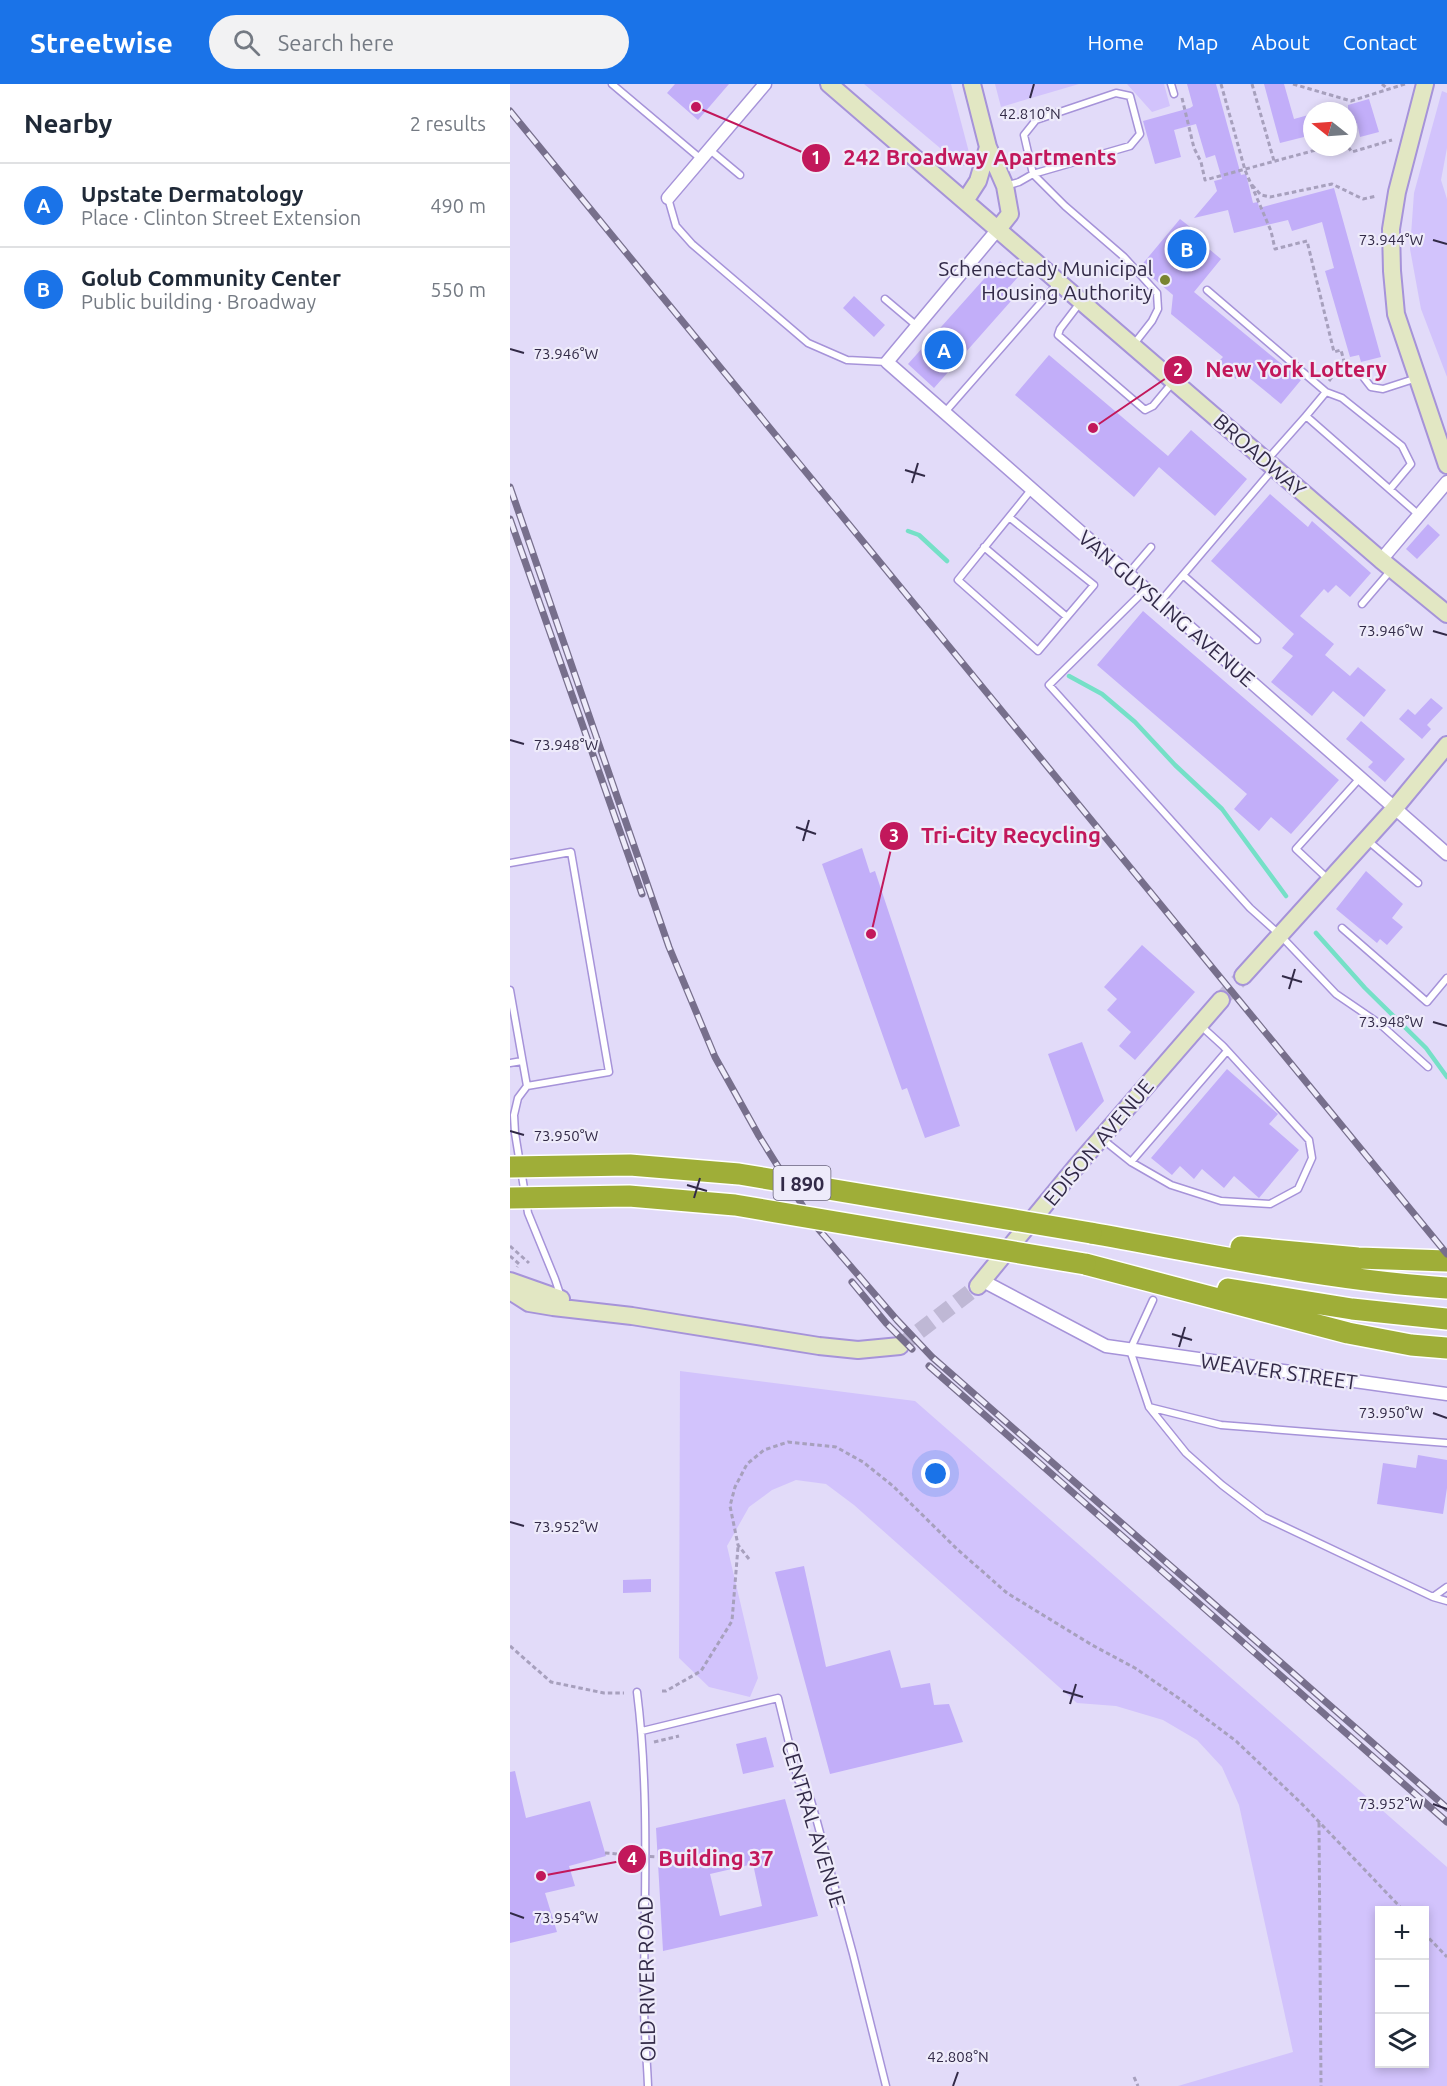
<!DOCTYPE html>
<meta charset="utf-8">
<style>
:root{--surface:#fff;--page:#f2f2f3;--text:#1f2937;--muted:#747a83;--line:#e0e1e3;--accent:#1a73e8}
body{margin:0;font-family:Ubuntu,sans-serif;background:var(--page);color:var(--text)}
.controls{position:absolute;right:18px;bottom:18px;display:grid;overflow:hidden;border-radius:0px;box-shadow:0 3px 9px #0003}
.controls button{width:54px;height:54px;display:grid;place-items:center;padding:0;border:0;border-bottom:2px solid var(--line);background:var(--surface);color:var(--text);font:30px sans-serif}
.compass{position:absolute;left:793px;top:18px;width:54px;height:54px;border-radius:50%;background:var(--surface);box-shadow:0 3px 9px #0003;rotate:287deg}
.you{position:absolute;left:426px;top:1390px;width:21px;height:21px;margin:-15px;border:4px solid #fff;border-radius:50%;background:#1a73e8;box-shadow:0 0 0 9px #1a73e833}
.badge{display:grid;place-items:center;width:39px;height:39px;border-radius:50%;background:var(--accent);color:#fff;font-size:20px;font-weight:700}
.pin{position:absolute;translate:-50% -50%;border:3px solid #fff;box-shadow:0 2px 6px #0006}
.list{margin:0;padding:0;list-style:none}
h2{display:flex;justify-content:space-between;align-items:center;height:78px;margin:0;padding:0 24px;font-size:26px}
h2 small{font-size:20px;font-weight:400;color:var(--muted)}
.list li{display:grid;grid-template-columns:39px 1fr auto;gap:18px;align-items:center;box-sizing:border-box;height:84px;padding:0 24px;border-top:2px solid var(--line)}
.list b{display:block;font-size:22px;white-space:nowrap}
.list p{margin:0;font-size:20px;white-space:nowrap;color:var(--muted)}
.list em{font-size:20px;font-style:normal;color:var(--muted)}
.icon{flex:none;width:33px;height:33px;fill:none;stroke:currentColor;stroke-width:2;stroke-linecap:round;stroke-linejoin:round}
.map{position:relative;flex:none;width:937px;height:2002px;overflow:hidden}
header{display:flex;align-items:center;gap:36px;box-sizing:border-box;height:84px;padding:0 30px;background:var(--accent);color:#fff}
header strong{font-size:28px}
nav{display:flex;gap:33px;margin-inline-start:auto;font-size:21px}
.search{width:420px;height:54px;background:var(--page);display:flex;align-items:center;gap:15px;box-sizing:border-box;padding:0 21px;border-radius:33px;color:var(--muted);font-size:22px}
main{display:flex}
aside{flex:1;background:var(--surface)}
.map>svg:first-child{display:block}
</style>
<header>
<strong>Streetwise</strong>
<div class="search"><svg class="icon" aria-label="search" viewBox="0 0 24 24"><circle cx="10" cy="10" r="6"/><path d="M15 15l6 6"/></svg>Search here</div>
<nav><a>Home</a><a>Map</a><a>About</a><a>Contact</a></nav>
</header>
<main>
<aside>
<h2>Nearby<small>2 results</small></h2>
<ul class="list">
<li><span class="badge">A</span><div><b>Upstate Dermatology</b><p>Place · Clinton Street Extension</p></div><em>490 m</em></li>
<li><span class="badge">B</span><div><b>Golub Community Center</b><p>Public building · Broadway</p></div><em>550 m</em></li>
</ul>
</aside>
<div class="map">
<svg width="937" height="2002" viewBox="0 0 937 2002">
<rect width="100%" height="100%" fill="#e2dbf9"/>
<path fill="#d2c3fc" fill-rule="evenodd" d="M354 0H441L461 76 460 81 454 82 449 80Z
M485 0H569L491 23Z
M617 0H654L660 22 642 28Z
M932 7 937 9V64L931 96 937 115V293L911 225 900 165 904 109Z
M170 1287 405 1317 937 1783V2002H668L783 1968 729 1721 712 1683 687 1656 653 1636 606 1622 567 1619 344 1421 316 1400 286 1396 262 1406 239 1423 217 1462 248 1594 240 1613 199 1603 169 1574ZM870 1826H914V1980H870Z"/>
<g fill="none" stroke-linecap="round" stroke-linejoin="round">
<path stroke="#75e0c7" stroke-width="4.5" d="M398 447 409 451 437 477
M559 592 592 610 625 638 665 681 712 725 776 812
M806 849 855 904 916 964 937 993"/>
</g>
<path fill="#c2aef9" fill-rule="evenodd" d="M165 0H219L188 36 157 9Z
M677 0H706L731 91 736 90 743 119 748 118 749 124 824 104 871 273 851 278 849 271 840 273 815 187 824 184 812 138 782 147 778 136 724 149 718 126 684 134 707 107 704 97 712 95 705 71 696 74 686 40 664 46 671 73 645 80 633 37 680 24 683 22Z
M754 0H774L784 35 802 30V51L770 59Z
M859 15 869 48 850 53 847 39 838 42V21Z
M670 135 684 146 681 150 711 175 684 208 791 296 771 320 732 288 726 295 707 279 713 273 661 230 663 211 630 183Z
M490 177 508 193 493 210 501 217 424 304 398 280Z
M344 212 375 241 364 253 333 224Z
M539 271 658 372 681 346 737 395 705 432 649 383 624 413 505 311Z
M760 410 798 443 802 437 861 489 840 513 826 501 818 509 814 505 790 532 824 560 815 571 840 592 848 583 876 606 854 633 823 607 802 632 761 598 783 572 772 564 784 550 701 477Z
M918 440 930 451 907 475 896 465Z
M633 527 829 696 781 750 761 733 749 747 724 725 737 710 587 581Z
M921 614 933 624 917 641 921 645 912 655 889 635 898 625 905 631Z
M851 637 895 675 875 698 858 683 863 678 836 655Z
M352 764 360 789 365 787 450 1042 415 1054 397 1004 392 1006 312 780Z
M856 787 893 820 882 834 893 843 877 861 870 855 867 859 826 825Z
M632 861 685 908 625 976 609 962 621 948 597 926 607 915 594 903Z
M572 958 594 1017 566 1048 538 970Z
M717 985 768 1030 759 1040 789 1066 749 1114 724 1092 714 1104 692 1085 684 1095 670 1082 662 1091 641 1074Z
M908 1371 937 1376V1404L933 1430 867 1420 873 1379 906 1384Z
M294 1482 316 1583 380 1566 391 1604 420 1599 424 1621 439 1620 453 1658 320 1690 265 1488Z
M141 1495V1508L113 1509V1496Z
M256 1653 264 1683 233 1690 226 1660Z
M5 1687 16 1734 80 1717 96 1772 59 1782 65 1802 35 1809 47 1848 0 1859V1688Z
M275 1715 308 1832 153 1867 146 1744ZM243 1780 252 1822 210 1832 200 1790Z"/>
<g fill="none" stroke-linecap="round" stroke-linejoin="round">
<path stroke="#bfb8d5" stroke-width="16" stroke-dasharray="16 8" stroke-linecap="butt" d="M711 916 733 892
M390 1262 468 1202"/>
<defs>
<path id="lane" d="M102 0 191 75
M661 0 664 10
M200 66 230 91
M495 102 509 98 523 90 620 62 630 50 620 12 606 9 526 36 514 51 523 90 555 122 614 173 647 209 648 225 642 237 624 260
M158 114 166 142 182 160 298 259 337 276 377 278
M697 206 816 308 796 332
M375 215 407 242
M569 220 550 245 548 251 635 326 643 322 663 298
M851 286 854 294 861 303 873 305 907 294
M816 308 832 314 892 362 901 380 880 405
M435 328 549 198
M757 376 796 332 909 431
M499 433 584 501 528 567 448 496 521 406
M474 463 557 533
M618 490 641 463
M673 491 747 556
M635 506 539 601 740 824 770 851 826 910 870 940 918 983
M650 518 764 384
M852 520 882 485
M857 756 908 799
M0 779 61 768 99 988 17 1002 0 906
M819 796 786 765 850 694
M832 844 917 918 937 894
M0 979 12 977
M17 1002 8 1014 4 1031 5 1049 18 1129 45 1195 51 1213
M591 1054 621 1078 661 1101 711 1117 760 1120 788 1105 802 1074 799 1056 713 962 691 942
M621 1078 717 967
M643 1216 620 1266 639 1323 676 1369 712 1401 754 1433 923 1513 937 1503
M639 1323 711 1341 937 1359
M923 1513 937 1517
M127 1608C140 1711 134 1815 134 1919 134 1947 137 1975 138 2002
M132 1647 268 1614 288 1696 299 1710 306 1734 343 1870 376 2002"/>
<path id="street" d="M158 114 255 0
M488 145 377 278 937 770
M871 476 937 398
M473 1197 596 1262 937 1310"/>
<path id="secondary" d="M319 0 871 476 937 530
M462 0 478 63 495 102 500 130 488 145
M915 0 887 108 881 145 882 187 886 230 937 381
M455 117 468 97 478 63
M733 892 884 725 937 661
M0 1197 51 1215
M468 1202 565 1084 711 916
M0 1207 19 1219 43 1223 122 1232 309 1262 348 1266 390 1262"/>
<path id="highway" d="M581 1149C699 1170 817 1196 937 1204
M731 1163 848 1174 937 1177
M575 1180 838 1249 901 1261 937 1264
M718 1205 842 1225 937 1235"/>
</defs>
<use href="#lane" stroke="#a693d9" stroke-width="9"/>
<use href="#street" stroke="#a693d9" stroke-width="15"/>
<use href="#secondary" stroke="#a693d9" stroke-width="20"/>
<use href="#highway" stroke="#fff" stroke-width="24"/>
<path stroke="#a7a0bd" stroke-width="3" stroke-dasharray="4.5 3" stroke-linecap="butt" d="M711 0 735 86 761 147 765 165 797 157 824 268 831 266 835 281
M742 0 764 77
M783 0 841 17 895 0
M872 0 879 6
M672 14 684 64 691 78 695 96 817 63
M838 63 842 68 882 56
M742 101 751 111 760 113 822 100 853 115 867 112
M819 297 830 282 835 281 838 290 843 289
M0 1162 19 1179
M0 1172 9 1180 7 1183
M239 1475 228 1461 220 1422 225 1403 237 1380 254 1366 278 1358 326 1363 353 1378 383 1402 447 1465 497 1509 582 1561 625 1584 670 1615 726 1657 792 1720 893 1826
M0 1562 41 1598 94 1609H114
M152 1607H156L191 1587 222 1537 228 1463
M144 1658 169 1652
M809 1739 811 2002
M914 1849 937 1873
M624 1993 628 2002"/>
<use href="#lane" stroke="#fff" stroke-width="6"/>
<use href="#street" stroke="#fff" stroke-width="12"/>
<use href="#secondary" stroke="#e2e7c3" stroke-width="16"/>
<use href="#highway" stroke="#9fae38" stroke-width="21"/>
<defs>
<path id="rail" d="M0 27 937 1170
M0 403 159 863 205 973 249 1052 304 1140 387 1236 422 1273 937 1724
M0 435 132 810
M342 1198 376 1239 402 1265
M419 1282 937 1738"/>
</defs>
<use href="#rail" stroke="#776f8c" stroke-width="7"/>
<use href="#rail" stroke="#eeebfa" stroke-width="4.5" stroke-dasharray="14" stroke-linecap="butt"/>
<defs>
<path id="highway-bridge" d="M0 1083 120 1081 229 1090 581 1149
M0 1114 119 1112 225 1121 575 1180"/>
</defs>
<use href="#highway-bridge" stroke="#fff" stroke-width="24" stroke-linecap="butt"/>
<path stroke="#a7a0bd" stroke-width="3" stroke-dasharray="4.5 3" stroke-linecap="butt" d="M95 1769 147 1773"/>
<use href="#highway-bridge" stroke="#9fae38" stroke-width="21"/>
</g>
<path fill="none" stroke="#322a47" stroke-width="2" d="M520 14 524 0M923 156 937 160M0 265 14 269M395 386 415 392M402 399 408 379M923 547 937 551M0 656 14 660M286 743 306 750M293 757 299 736M772 892 792 898M779 905 785 885M923 938 937 942M0 1047 14 1051M177 1101 197 1107M184 1114 190 1094M662 1250 682 1256M669 1263 675 1243M923 1329 937 1334M0 1438 14 1442M553 1607 573 1613M560 1620 566 1600M923 1720 937 1725M0 1829 14 1834M443 2002 448 1988"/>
<circle fill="#798431" stroke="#eeebfa" stroke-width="2" cx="655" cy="196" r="6"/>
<g text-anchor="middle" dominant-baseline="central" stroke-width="4.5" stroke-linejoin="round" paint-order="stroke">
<rect fill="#eeebfa" stroke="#6a647d" stroke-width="1.5" x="263.5" y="1082" width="57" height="34" rx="4.5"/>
<g font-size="20" font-weight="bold" fill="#322a47">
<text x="292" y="1099">I 890</text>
</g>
<g font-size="21" fill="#322a47" stroke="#eeebfa" text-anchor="end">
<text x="643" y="184">Schenectady Municipal<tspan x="643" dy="24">Housing Authority</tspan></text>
</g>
<g font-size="21" fill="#322a47" stroke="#eeebfa">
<text transform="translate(750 371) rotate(41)">BROADWAY</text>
<text transform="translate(657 524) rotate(41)">VAN GUYSLING AVENUE</text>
<text transform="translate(588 1058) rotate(-50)">EDISON AVENUE</text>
<text transform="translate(769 1287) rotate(8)">WEAVER STREET</text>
<text transform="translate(304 1740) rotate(73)">CENTRAL AVENUE</text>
<text transform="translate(136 1895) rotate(-91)">OLD RIVER ROAD</text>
</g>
</g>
<g font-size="15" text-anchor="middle" fill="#322a47" stroke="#eeebfa" stroke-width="4.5" stroke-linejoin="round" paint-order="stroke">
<text x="520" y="35">42.810°N</text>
<text x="881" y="161">73.944°W</text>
<text x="56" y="275">73.946°W</text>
<text x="881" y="552">73.946°W</text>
<text x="56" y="666">73.948°W</text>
<text x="881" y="943">73.948°W</text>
<text x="56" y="1057">73.950°W</text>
<text x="881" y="1334">73.950°W</text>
<text x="56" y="1448">73.952°W</text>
<text x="881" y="1725">73.952°W</text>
<text x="56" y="1839">73.954°W</text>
<text x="448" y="1978">42.808°N</text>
</g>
<path fill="none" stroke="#c2185b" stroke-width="2" d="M186 23L306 74M583 344L668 286M361 850L384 752M31 1792L122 1775"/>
<g fill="#c2185b" stroke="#eeebfa" stroke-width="2">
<circle cx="186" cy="23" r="6"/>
<circle cx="583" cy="344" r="6"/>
<circle cx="361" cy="850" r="6"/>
<circle cx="31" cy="1792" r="6"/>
<circle cx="306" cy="74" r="15"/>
<circle cx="668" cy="286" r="15"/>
<circle cx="384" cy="752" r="15"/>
<circle cx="122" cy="1775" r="15"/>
</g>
<g font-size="18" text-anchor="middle" font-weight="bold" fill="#fff">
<text x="306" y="80">1</text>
<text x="668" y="292">2</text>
<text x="384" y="758">3</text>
<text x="122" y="1781">4</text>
</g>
<g font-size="22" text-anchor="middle" font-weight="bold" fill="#c2185b" stroke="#eeebfa" stroke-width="4.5" stroke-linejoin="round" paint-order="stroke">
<text x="470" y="81">242 Broadway Apartments</text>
<text x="786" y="293">New York Lottery</text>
<text x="501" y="759">Tri-City Recycling</text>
<text x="206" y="1782">Building 37</text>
</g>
</svg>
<div class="controls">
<button>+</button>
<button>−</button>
<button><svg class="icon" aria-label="layers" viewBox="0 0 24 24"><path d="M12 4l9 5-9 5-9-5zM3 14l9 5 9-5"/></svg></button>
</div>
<svg class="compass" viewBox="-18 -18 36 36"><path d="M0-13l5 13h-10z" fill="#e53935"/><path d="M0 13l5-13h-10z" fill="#747a83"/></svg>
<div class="you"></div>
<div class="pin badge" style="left:434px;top:266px">A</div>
<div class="pin badge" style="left:677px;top:165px">B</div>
</div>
</main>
